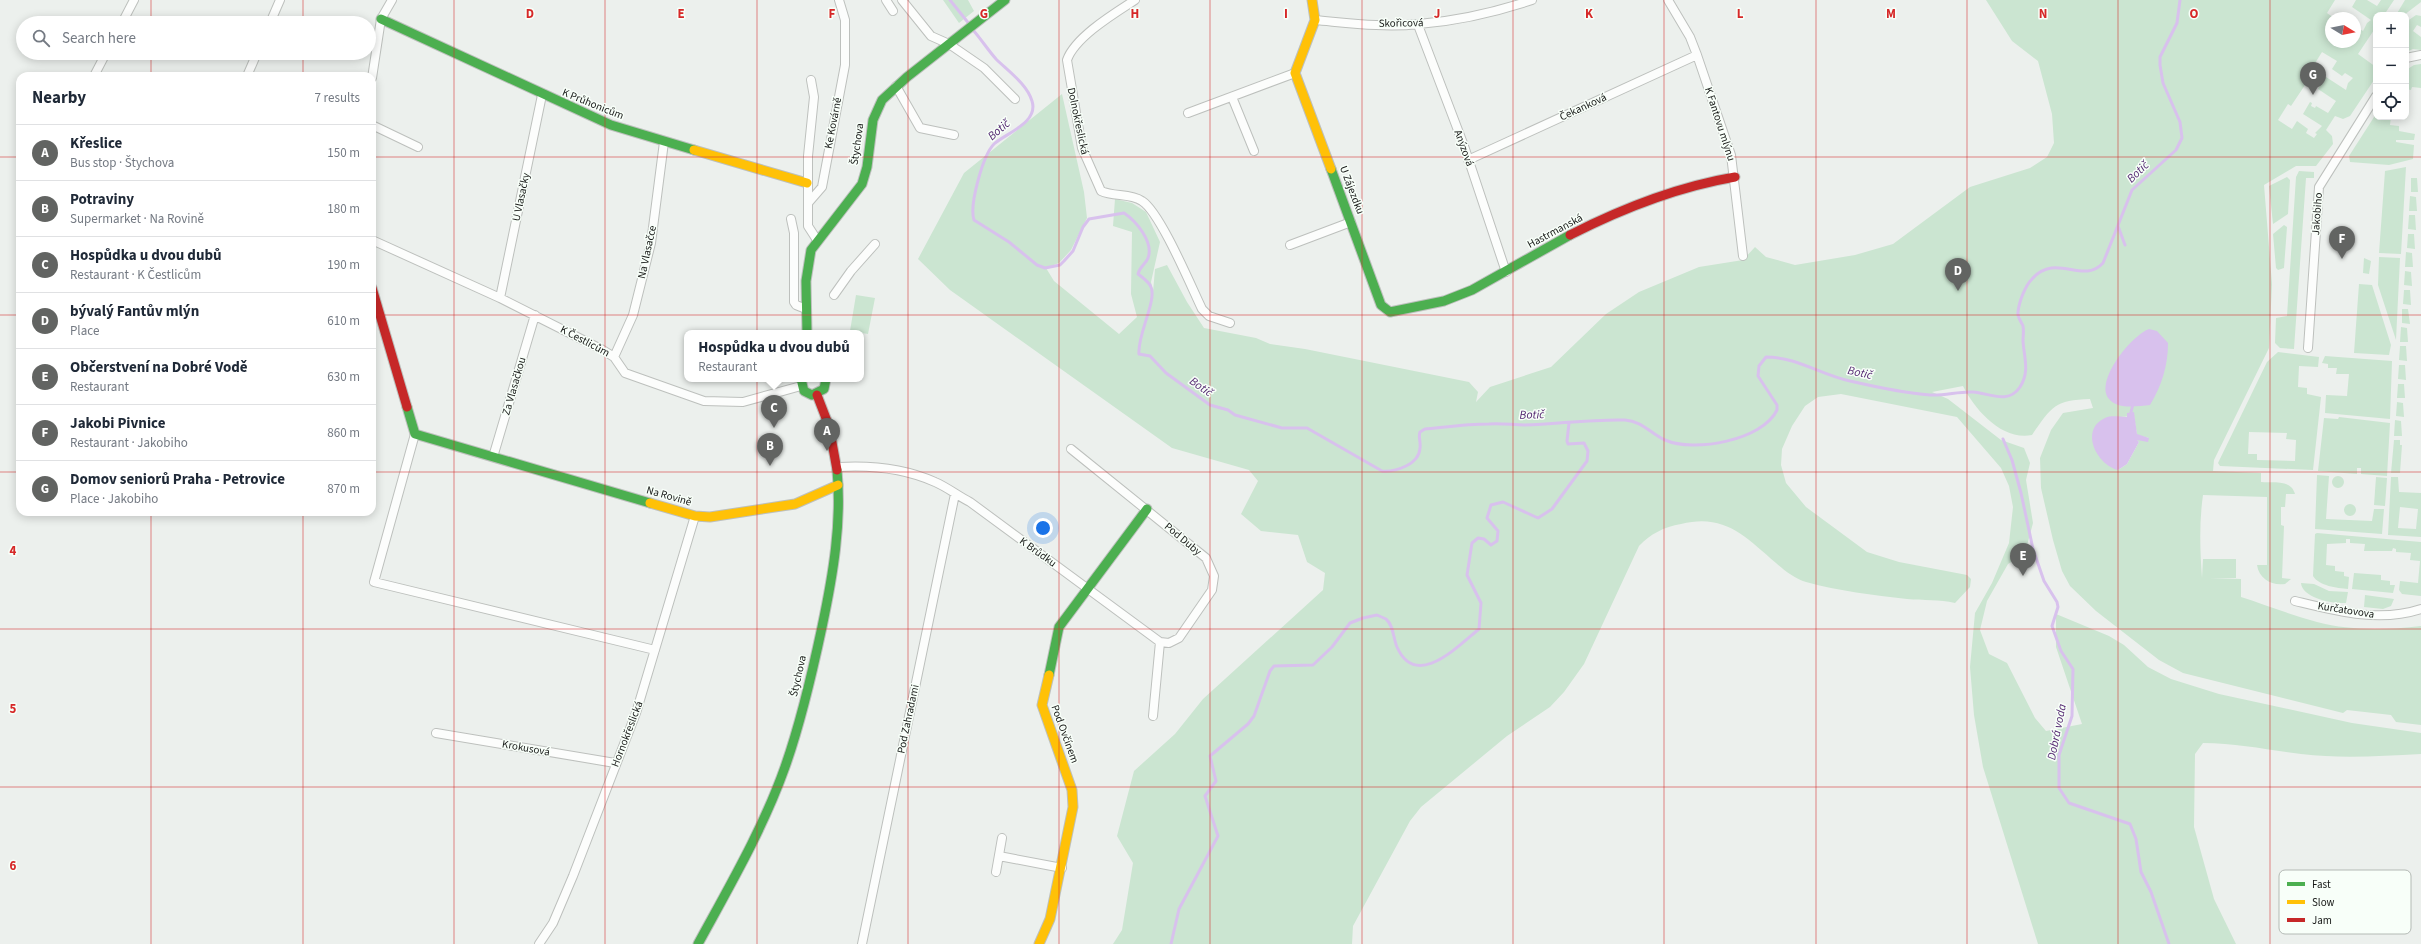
<!DOCTYPE html>
<meta charset="utf-8">
<style>
:root{--surface:#fff;--page:#f6f6f7;--text:#1f2937;--muted:#747a83;--line:#e0e1e3;--accent:#626462}
body{margin:0;font-family:"Source Sans 3",sans-serif;background:var(--page);color:var(--text)}
.controls{position:absolute;right:12px;top:12px;display:grid;overflow:hidden;border-radius:8px;box-shadow:0 2px 10px #0003}
.controls button{width:36px;height:36px;display:grid;place-items:center;padding:0;border:0;border-bottom:1px solid var(--line);background:var(--surface);color:var(--text);font:20px sans-serif}
.compass{position:absolute;left:2325px;top:12px;width:36px;height:36px;border-radius:50%;background:var(--surface);box-shadow:0 2px 10px #0003;rotate:100deg}
.you{position:absolute;left:1043px;top:528px;width:14px;height:14px;margin:-10px;border:3px solid #fff;border-radius:50%;background:#1a73e8;box-shadow:0 0 0 6px #1a73e833}
.badge{display:grid;place-items:center;width:26px;height:26px;border-radius:50%;background:var(--accent);color:#fff;font-size:13px;font-weight:700}
.pin{position:absolute;translate:-50% -33px;filter:drop-shadow(0 1px 2px #0008)}
.pin::after{content:'';position:absolute;top:21px;width:14px;height:12px;background:inherit;clip-path:polygon(0 0,100% 0,50% 100%)}
.popup{position:absolute;left:684px;top:330px;width:180px;height:52px;box-sizing:border-box;display:grid;place-content:center;border-radius:8px;background:var(--surface);filter:drop-shadow(0 1px 3px #0005);font-size:13px;white-space:nowrap;color:var(--muted)}
.popup b{font-size:15px;color:var(--text)}
.popup::after{content:'';position:absolute;left:50%;top:100%;margin-left:-8px;border:8px solid transparent;border-top-color:var(--surface)}
.list{margin:0;padding:0;list-style:none}
h2{display:flex;justify-content:space-between;align-items:center;height:52px;margin:0;padding:0 16px;font-size:17px}
h2 small{font-size:13px;font-weight:400;color:var(--muted)}
.list li{display:grid;grid-template-columns:26px 1fr auto;gap:12px;align-items:center;box-sizing:border-box;height:56px;padding:0 16px;border-top:1px solid var(--line)}
.list b{display:block;font-size:15px;white-space:nowrap}
.list p{margin:0;font-size:13px;white-space:nowrap;color:var(--muted)}
.list em{font-size:13px;font-style:normal;color:var(--muted)}
.icon{flex:none;width:22px;height:22px;fill:none;stroke:currentColor;stroke-width:2;stroke-linecap:round;stroke-linejoin:round}
.map{position:relative;flex:none;width:2421px;height:944px;overflow:hidden}
.search{position:absolute;background:var(--surface);box-shadow:0 2px 10px #0003;left:16px;top:16px;width:360px;height:44px;display:flex;align-items:center;gap:10px;box-sizing:border-box;padding:0 14px;border-radius:22px;color:var(--muted);font-size:15px}
.panel{position:absolute;background:var(--surface);box-shadow:0 2px 10px #0003;left:16px;top:72px;width:360px;height:444px;border-radius:12px}
.map>svg:first-child{display:block}
</style>
<div class="map">
<svg width="2421" height="944" viewBox="0 0 2421 944">
<rect width="100%" height="100%" fill="#ecf0ed"/>
<path fill="#cbe5d1" fill-rule="evenodd" d="M943 0H968L974 11 959 23Z
M1986 0H2335L2327 13 2334 18H2331V42H2355V26L2363 31 2367 23 2371 20 2352 7 2356 0H2367L2377 6 2381 0H2394L2384 15H2376V27L2358 54 2376 67V77L2350 116 2343 119 2335 116 2326 130 2332 136 2333 144 2316 166H2296L2264 185 2272 284 2269 348 2214 460 2213 471 2261 473V482C2274 483 2291 479 2295 494H2286L2285 507H2281V525L2284 526 2282 578 2291 579 2285 584C2272 586 2259 579 2257 565H2267V497L2203 495C2199 523 2200 550 2202 578L2203 559H2236V578H2210L2241 579V597C2266 605 2291 615 2317 622 2351 631 2386 630 2421 626V725L2396 722 2391 715 2347 710 2343 713 2183 673 2159 660 2096 611 2070 586 2062 571 2053 540 2041 488 2040 458 2051 430 2063 413 2093 408 2090 399C2055 400 2052 406 2032 435 2002 441 1975 410 1963 386L1932 392 1948 399 2001 440 2024 448 2030 463 2026 480 2033 523 2025 553 2008 564 1987 601 1980 630 1989 654 2007 663 2035 718 2046 731 2082 724 2056 647V614L2109 636 2124 645 2148 667 2171 679 2219 694 2352 723 2421 733V754C2380 756 2342 759 2301 754 2268 750 2237 743 2203 743L2195 754 2194 827 2214 899 2236 944H2038L1983 767 1974 715 1970 667 1975 613 1992 583 2009 543 2013 507 2009 486 2001 468 1957 417 1841 394 1818 397 1805 406 1792 426 1782 449 1781 465 1786 483 1806 507 1867 552 1899 562 1967 575 1971 579 1970 587 1955 603C1939 599 1924 601 1907 599 1873 595 1839 591 1806 582 1795 579 1784 570 1776 563 1745 536 1724 513 1681 524 1664 527 1650 534 1639 546L1584 664 1564 692 1550 707 1507 736 1421 807 1410 821 1353 926 1352 944H1113L1122 930 1133 863 1117 836 1134 771 1175 734 1203 699 1323 590 1325 573 1307 562 1298 535 1261 531 1241 514 1258 481 1249 470 1172 448 950 290 918 259 964 173 1062 94 1084 192 1087 218 1071 250 1059 263 1046 268 1054 281 1119 334 1137 317 1131 294 1132 232 1113 226 1115 199 1132 203 1146 212 1160 242 1151 282 1153 292 1155 269 1167 265 1187 302 1204 328 1256 338 1270 344 1305 349 1469 382 1478 392 1476 402 1490 387 1551 367 1606 314 1639 292 1699 267 1743 260 1755 247 1766 257 1795 265 1855 255 1893 244 1970 187 2030 168 2047 157 2054 143 2052 114 2038 61 2012 41ZM2322 52 2337 61 2332 69 2342 76 2345 73 2353 78 2348 83 2346 90 2326 77 2318 89 2336 101 2328 113 2316 106 2315 108 2311 106 2312 103 2310 102 2303 114 2322 126 2315 133 2317 134 2314 138 2306 133 2308 129 2297 121 2292 129 2278 120 2288 104 2291 106 2315 70 2312 68ZM2134 416 2137 435 2149 438 2135 439 2139 442 2127 464 2118 470 2106 418Z
M2405 0H2421V2L2404 15H2396Z
M2416 15 2421 16V27L2417 25 2413 31 2421 37V50L2413 49 2406 52V22Z
M2421 64V88L2412 87 2411 90 2406 89V70L2414 65Z
M2376 114V117H2391L2390 125 2399 126V131L2415 134 2414 140H2396V142L2414 145 2413 159 2389 165 2350 162 2349 156Z
M2406 167 2401 254 2379 253 2385 171Z
M2299 171 2314 172V178H2306L2294 349 2280 348 2275 343 2276 318 2287 316 2296 177Z
M2287 177 2290 180 2288 214 2273 224 2269 186Z
M2411 178H2417L2418 192H2411Z
M2410 196 2416 197 2417 211H2409Z
M2409 215H2415L2416 230 2408 229Z
M2284 225 2287 227 2284 268 2278 270 2276 268 2273 234Z
M2408 234H2414L2415 249 2407 248Z
M2406 252 2412 253 2413 267H2405Z
M2379 257 2400 258 2396 340 2378 285Z
M2364 258 2371 261 2369 274 2363 273Z
M2405 271 2411 272 2412 286 2404 285Z
M2359 284 2372 285 2391 345 2389 355 2354 353Z
M2404 290H2410L2411 305 2403 304Z
M856 295 875 298 868 334 850 331Z
M2402 309H2408L2410 324 2402 323Z
M2401 327 2407 328 2408 342H2400Z
M2400 346H2406L2407 361 2399 360Z
M2278 352 2319 357 2318 367 2299 366 2298 387 2307 388V394L2321 397 2313 470 2220 466 2218 463 2267 362ZM2249 432 2287 433 2286 439 2296 440 2295 461 2257 460V454H2248Z
M2325 356 2392 361 2390 419 2325 413 2326 395 2347 396 2349 374H2336L2337 368H2328V364L2322 363Z
M2399 365H2405L2406 380 2398 379Z
M2398 384H2404L2405 398H2397Z
M2397 402 2403 403 2404 417 2396 416Z
M2339 417 2390 423 2387 476 2361 474V468H2357V474L2318 471 2324 418 2338 419Z
M2395 420 2401 421 2402 436H2394Z
M2394 440H2400V445H2402L2400 473H2391Z
M2317 475 2329 476 2326 519 2372 521 2374 509H2384L2382 534 2315 529Z
M2332 482a6 6 0 1 1 12 0a6 6 0 1 1-12 0Z
M2376 477 2387 478 2385 506 2374 505Z
M2391 477H2398L2399 492 2421 493V537L2388 535ZM2400 507 2418 509 2416 529 2398 528Z
M2344 510a6 6 0 1 1 12 0a6 6 0 1 1-12 0Z
M2317 533 2421 542V596L2402 594 2399 590 2400 581 2418 583 2420 561 2410 560 2411 553 2396 552V549L2393 548 2392 551H2364L2365 544 2350 543V539H2346V543L2327 544 2326 565 2335 566V571L2344 572V576L2349 577 2348 589C2337 588 2319 586 2313 576L2315 534Z
M2354 573 2381 575V580L2390 581V585H2395L2393 593 2352 589Z
M2301 583 2314 584 2329 591 2348 592 2346 603C2333 604 2302 598 2301 583Z
M2365 595 2394 599 2391 606 2383 609 2364 607Z"/>
<path fill="#d8c1ed" d="M2149 329 2157 331 2168 343C2168 365 2162 385 2150 405 2138 406 2118 410 2109 399 2094 381 2132 335 2149 329Z
M2134 412 2137 434 2149 438 2148 442 2137 440 2139 442 2127 464 2118 470C2097 465 2079 430 2105 418 2112 415 2120 417 2127 417V413Z"/>
<g fill="none" stroke-linecap="round" stroke-linejoin="round">
<path stroke="#d8c1ed" stroke-width="3" d="M950 0 970 25
M973 30C981 39 988 50 996 59 1008 71 1027 84 1032 101 1039 123 1006 133 994 144 983 155 969 205 974 220L1009 242 1037 265 1045 268 1060 265 1064 261 1073 251 1083 227 1089 219 1124 213C1136 221 1154 242 1148 258 1146 264 1140 266 1138 274 1142 277 1149 282 1151 287 1157 301 1137 335 1139 354L1150 356 1166 373 1210 405 1228 410 1235 415 1282 428H1307L1382 471C1395 472 1419 465 1420 448 1421 442 1418 437 1420 432L1425 429C1446 427 1468 424 1489 424 1501 423 1513 425 1525 425 1558 424 1592 419 1625 420 1642 421 1651 434 1665 440 1694 453 1763 440 1777 410V405L1758 376 1759 366 1766 357C1797 357 1821 375 1850 381 1876 387 1904 393 1930 395 1945 396 1959 391 1973 392 1989 393 2008 405 2020 387 2030 372 2024 357 2023 341 2023 336 2024 331 2023 326 2021 321 2017 317 2018 312 2019 302 2025 286 2032 279 2056 252 2083 285 2103 263L2132 190 2176 150 2182 138 2180 122 2163 83 2160 65V57L2177 23 2180 0
M2118 226 2125 245
M2131 412 2133 404
M2003 439 2012 460 2021 493 2033 549 2044 581 2057 602 2058 607 2052 626 2061 651 2073 669 2072 716 2059 755V788L2069 803 2130 824 2136 839 2141 872 2151 892 2169 944
M1171 944 1179 909 1218 836 1205 796 1216 781 1210 756 1248 724 1254 716 1270 671 1274 666 1313 665 1332 647 1350 623 1363 618 1377 615 1386 619C1394 626 1393 638 1397 647 1416 690 1457 647 1479 629L1481 603 1467 575 1472 543 1478 538 1484 539 1491 545 1497 541 1498 531 1487 518 1491 505 1503 502 1538 518 1552 509 1587 461 1588 451 1584 443 1568 444 1567 441 1569 423"/>
<defs>
<path id="street" d="M886 0 893 11
M902 0 931 36 949 44 984 68 1015 99
M1135 0C1115 13 1075 37 1067 60L1082 148 1101 191C1114 197 1130 193 1142 201 1160 212 1191 286 1202 309L1209 316 1230 323
M1668 0 1690 37 1697 55 1731 155 1743 256
M1315 20C1349 23 1385 28 1419 24 1456 21 1496 12 1532 0
M122 23 134 0
M270 23 280 0
M1418 25 1464 146 1506 272
M2406 58 2421 55
M94 76 106 53
M247 76 257 53
M372 78 381 19 392 0
M811 80 814 97 808 156V226L817 240
M896 86 920 128 954 135
M1232 97 1254 151
M1188 113 1295 73
M372 125 418 147
M1468 160 1697 55
M809 202 822 187 845 65V20L839 0
M791 219 794 233V302L796 305 806 309
M372 240 500 298 601 349 614 357 625 373 704 401 743 402 801 386
M1290 245 1351 222
M834 295 851 271 875 244
M500 298 542 95
M2308 348 2319 187 2376 96
M614 357 633 315 651 243 664 142
M415 434 374 582 655 650
M1071 449 1206 558 1214 576 1212 590 1179 638 1169 643 1160 642
M493 457 535 315
M838 467C871 465 904 468 935 482 947 487 958 496 970 502L1160 642 1153 716
M2295 601C2336 611 2379 623 2421 609
M436 733 615 763
M999 856 1062 868
M996 872 1002 838
M539 944 553 923 573 876 636 713 695 516
M862 944 955 494"/>
<path id="fast" d="M381 19 611 125 694 150
M1331 169 1381 305 1390 312 1444 301 1472 290 1570 235
M807 333 806 281 811 250 862 184 867 167 873 120 882 100 907 77 1005 0
M801 379 804 391 812 395 824 389 826 379
M407 407 415 434 650 503
M1049 675 1059 627 1147 509
M698 944C729 887 763 829 785 767 801 722 812 674 822 627 833 575 842 523 837 470"/>
<path id="slow" d="M1312 0 1315 20 1295 73 1331 169
M694 150 807 183
M650 503 695 516 710 517 795 504 838 485
M1039 944 1050 919 1073 807 1072 790 1042 705 1049 675"/>
<path id="jam" d="M1570 235C1623 208 1676 187 1735 177
M372 288 407 407
M817 395 829 426 837 470"/>
</defs>
<use href="#street" stroke="#bdc0bd" stroke-width="10"/>
<use href="#fast" stroke="#bdc0bd" stroke-width="11"/>
<use href="#slow" stroke="#bdc0bd" stroke-width="11"/>
<use href="#jam" stroke="#bdc0bd" stroke-width="11"/>
<use href="#street" stroke="#fcfdfc" stroke-width="8"/>
<use href="#fast" stroke="#4caf50" stroke-width="9"/>
<use href="#slow" stroke="#ffc107" stroke-width="9"/>
<use href="#jam" stroke="#c62828" stroke-width="9"/>
</g>
<path fill="none" stroke="#d62828" stroke-width="1" stroke-opacity="0.55" d="M151 0V23M303 0V23M454 0V944M605 0V944M757 0V944M908 0V944M1059 0V944M1210 0V944M1362 0V944M1513 0V944M1664 0V944M1816 0V944M1967 0V944M2118 0V944M2270 0V944M151 53V76M303 53V76M0 157H20M372 157H2421M0 315H20M372 315H2421M0 472H20M372 472H2421M151 512V944M303 512V944M0 629H2421M0 787H2421"/>
<g text-anchor="middle" dominant-baseline="central" stroke-width="3" stroke-linejoin="round" paint-order="stroke">
<g font-size="11" fill="#171917" stroke="#f8fff9">
<text transform="translate(1401 23) rotate(-1)">Skořicová</text>
<text transform="translate(593 104) rotate(22)">K Průhonicům</text>
<text transform="translate(1583 107) rotate(-25)">Čekanková</text>
<text transform="translate(1078 121) rotate(78)">Dolnokřeslická</text>
<text transform="translate(833 123) rotate(-79)">Ke Kovárně</text>
<text transform="translate(1720 124) rotate(72)">K Fantovu mlýnu</text>
<text transform="translate(857 144) rotate(-82)">Štychova</text>
<text transform="translate(1464 148) rotate(70)">Anýzová</text>
<text transform="translate(1352 190) rotate(69)">U Zájezdku</text>
<text transform="translate(521 197) rotate(-78)">U Vlasačky</text>
<text transform="translate(2317 214) rotate(-86)">Jakobiho</text>
<text transform="translate(1555 231) rotate(-28)">Hastrmanská</text>
<text transform="translate(647 252) rotate(-78)">Na Vlasačce</text>
<text transform="translate(585 341) rotate(28)">K Čestlicům</text>
<text transform="translate(514 386) rotate(-74)">Za Vlasačkou</text>
<text transform="translate(669 496) rotate(16)">Na Rovině</text>
<text transform="translate(1183 539) rotate(40)">Pod Duby</text>
<text transform="translate(1038 552) rotate(36)">K Brůdku</text>
<text transform="translate(2346 610) rotate(9)">Kurčatovova</text>
<text transform="translate(798 676) rotate(-77)">Štychova</text>
<text transform="translate(908 719) rotate(-78)">Pod Zahradami</text>
<text transform="translate(627 734) rotate(-69)">Hornokřeslická</text>
<text transform="translate(1065 734) rotate(70)">Pod Ovčínem</text>
<text transform="translate(526 748) rotate(10)">Krokusová</text>
</g>
<g font-size="12" font-style="italic" fill="#522670" stroke="#f8fff9">
<text transform="translate(999 130) rotate(-41)">Botič</text>
<text transform="translate(2138 172) rotate(-44)">Botič</text>
<text transform="translate(1860 373) rotate(12)">Botič</text>
<text transform="translate(1201 387) rotate(35)">Botič</text>
<text transform="translate(1532 415) rotate(-1)">Botič</text>
<text transform="translate(2057 732) rotate(-79)">Dobrá voda</text>
</g>
</g>
<rect x="2279" y="870" width="132" height="64" rx="6" fill="#f8fff9" stroke="#b4bab5" stroke-width="1"/>
<rect x="2287" y="882" width="18" height="4" fill="#4caf50"/>
<rect x="2287" y="900" width="18" height="4" fill="#ffc107"/>
<rect x="2287" y="918" width="18" height="4" fill="#c62828"/>
<g font-size="11" fill="#171917">
<text x="2312" y="888">Fast</text>
<text x="2312" y="906">Slow</text>
<text x="2312" y="924">Jam</text>
</g>
<g font-size="13" text-anchor="middle" font-weight="bold" fill="#d62828" stroke="#f8fff9" stroke-width="3" stroke-linejoin="round" paint-order="stroke">
<text x="530" y="18">D</text>
<text x="681" y="18">E</text>
<text x="832" y="18">F</text>
<text x="984" y="18">G</text>
<text x="1135" y="18">H</text>
<text x="1286" y="18">I</text>
<text x="1437" y="18">J</text>
<text x="1589" y="18">K</text>
<text x="1740" y="18">L</text>
<text x="1891" y="18">M</text>
<text x="2043" y="18">N</text>
<text x="2194" y="18">O</text>
<text x="13" y="555">4</text>
<text x="13" y="713">5</text>
<text x="13" y="870">6</text>
</g>
</svg>
<div class="controls">
<button>+</button>
<button>−</button>
<button><svg class="icon" aria-label="locate" viewBox="0 0 24 24"><circle cx="12" cy="12" r="6"/><path d="M12 2v4M12 18v4M2 12h4M18 12h4"/></svg></button>
</div>
<svg class="compass" viewBox="-18 -18 36 36"><path d="M0-13l5 13h-10z" fill="#e53935"/><path d="M0 13l5-13h-10z" fill="#747a83"/></svg>
<div class="you"></div>
<div class="pin badge" style="left:827px;top:451px">A</div>
<div class="pin badge" style="left:770px;top:466px">B</div>
<div class="pin badge" style="left:774px;top:428px">C</div>
<div class="popup"><b>Hospůdka u dvou dubů</b>Restaurant</div>
<div class="pin badge" style="left:1958px;top:291px">D</div>
<div class="pin badge" style="left:2023px;top:576px">E</div>
<div class="pin badge" style="left:2342px;top:259px">F</div>
<div class="pin badge" style="left:2313px;top:95px">G</div>
<div class="search"><svg class="icon" aria-label="search" viewBox="0 0 24 24"><circle cx="10" cy="10" r="6"/><path d="M15 15l6 6"/></svg>Search here</div>
<section class="panel">
<h2>Nearby<small>7 results</small></h2>
<ul class="list">
<li><span class="badge">A</span><div><b>Křeslice</b><p>Bus stop · Štychova</p></div><em>150 m</em></li>
<li><span class="badge">B</span><div><b>Potraviny</b><p>Supermarket · Na Rovině</p></div><em>180 m</em></li>
<li><span class="badge">C</span><div><b>Hospůdka u dvou dubů</b><p>Restaurant · K Čestlicům</p></div><em>190 m</em></li>
<li><span class="badge">D</span><div><b>bývalý Fantův mlýn</b><p>Place</p></div><em>610 m</em></li>
<li><span class="badge">E</span><div><b>Občerstvení na Dobré Vodě</b><p>Restaurant</p></div><em>630 m</em></li>
<li><span class="badge">F</span><div><b>Jakobi Pivnice</b><p>Restaurant · Jakobiho</p></div><em>860 m</em></li>
<li><span class="badge">G</span><div><b>Domov seniorů Praha - Petrovice</b><p>Place · Jakobiho</p></div><em>870 m</em></li>
</ul>
</section>
</div>
